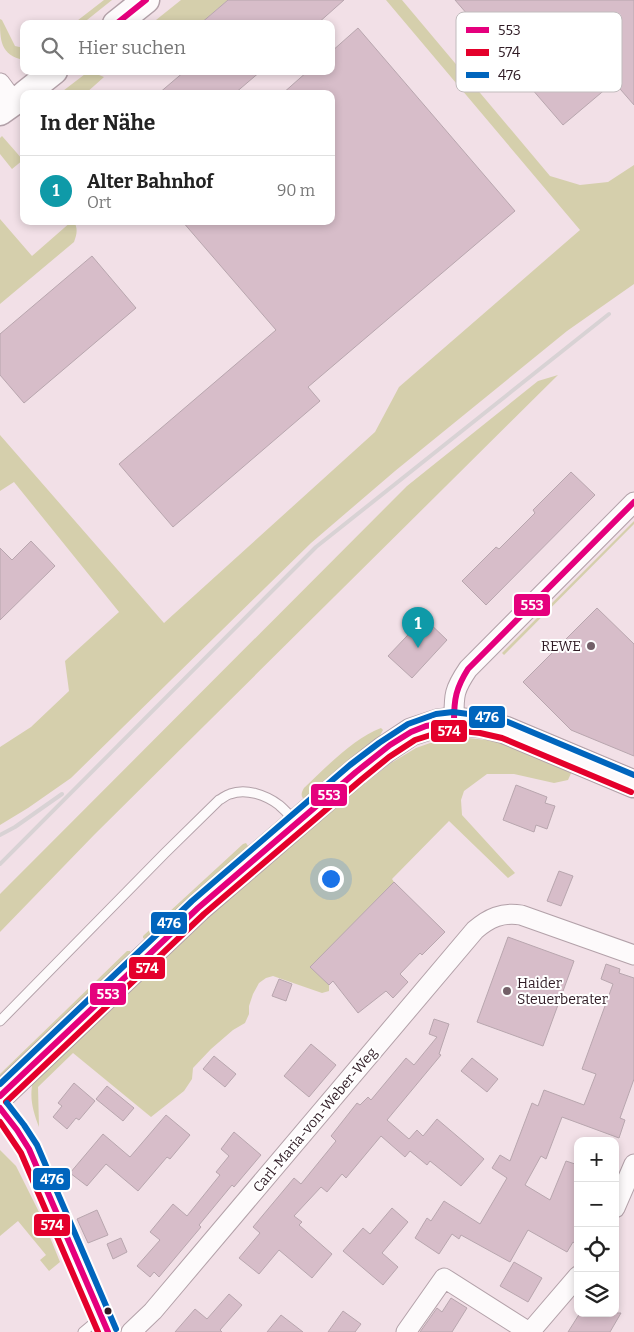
<!DOCTYPE html>
<html lang="de">
<meta charset="utf-8">
<style>
:root{--surface:#fff;--page:#f2f2f2;--text:#222;--muted:#767676;--line:#e0e0e0;--accent:#736068}
body{margin:0;font-family:Bitter,serif;background:var(--page);color:var(--text)}
.controls{position:absolute;right:15px;bottom:15px;display:grid;overflow:hidden;border-radius:10px;box-shadow:0 2px 8px #0003}
.controls button{width:45px;height:45px;display:grid;place-items:center;padding:0;border:0;border-bottom:1px solid var(--line);background:var(--surface);color:var(--text);font:25px sans-serif}
.you{position:absolute;left:330px;top:878px;width:18px;height:18px;margin:-12px;border:4px solid #fff;border-radius:50%;background:#1a73e8;box-shadow:0 0 0 8px #1a73e833}
.badge{display:grid;place-items:center;width:32px;height:32px;border-radius:50%;background:var(--accent);color:#fff;font-size:16px;font-weight:700}
.pin{position:absolute;translate:-50% -41px;filter:drop-shadow(0 1px 2px #0008)}
.pin::after{content:'';position:absolute;top:26px;width:18px;height:15px;background:inherit;clip-path:polygon(0 0,100% 0,50% 100%)}
.list{margin:0;padding:0;list-style:none}
h2{display:flex;justify-content:space-between;align-items:center;height:65px;margin:0;padding:0 20px;font-size:21px}
h2 small{font-size:16px;font-weight:400;color:var(--muted)}
.list li{display:grid;grid-template-columns:32px 1fr auto;gap:15px;align-items:center;box-sizing:border-box;height:70px;padding:0 20px;border-top:1px solid var(--line)}
.list b{display:block;font-size:19px;white-space:nowrap}
.list p{margin:0;font-size:16px;white-space:nowrap;color:var(--muted)}
.list em{font-size:16px;font-style:normal;color:var(--muted)}
.icon{flex:none;width:28px;height:28px;fill:none;stroke:currentColor;stroke-width:2;stroke-linecap:round;stroke-linejoin:round}
.map{position:relative;flex:none;width:634px;height:1332px;overflow:hidden}
.search{position:absolute;background:var(--surface);box-shadow:0 2px 8px #0003;left:20px;top:20px;width:315px;height:55px;display:flex;align-items:center;gap:12px;box-sizing:border-box;padding:0 18px;border-radius:10px;color:var(--muted);font-size:19px}
.panel{position:absolute;background:var(--surface);box-shadow:0 2px 8px #0003;left:20px;top:90px;width:315px;height:135px;border-radius:10px}
.map>svg:first-child{display:block}
</style>
<div class="map">
<svg width="634" height="1332" viewBox="0 0 634 1332">
<rect width="100%" height="100%" fill="#f2e0e7"/>
<path fill="#d5cfac" d="M104 0H112L82 24H73Z
M181 0H228L200 24H170L169 22 167 24H151Z
M386 0H402L550 176 580 185 608 182 634 165V284L567 331 395 471 311 543 71 778 28 808 0 825V747L31 727 69 691 65 661 119 612 14 482 0 491V435L164 623 375 432 399 387 580 230Z
M0 19 2 20 15 46 24 48V60C0 55 0 40 0 19Z
M89 71 104 77 85 94H59Z
M2 136 23 160 12 169 0 154V138Z
M0 219 32 256 72 221H74C78 229 77 234 74 242L0 304Z
M558 375 95 834 0 932V894L407 486 538 381Z
M634 521V524L504 655 502 653Z
M381 728 383 730 379 737 306 801C300 797 301 793 304 788 325 768 354 738 381 728Z
M460 737 495 741 516 747 573 769 568 780 554 783 514 774H487L464 791 461 800 462 815 515 873 508 878 449 821 392 879 394 882 311 967 329 985V991L322 993 273 976 266 978 259 983 253 994 249 1006V1014L245 1023 233 1030 211 1049 193 1068 192 1079 184 1091 151 1117 73 1053 38 1087 39 1127C33 1111 29 1098 33 1081L204 916 350 795 391 763 416 748 433 742Z
M246 843 248 846V849L147 938 145 939 143 938V936L243 844Z
M127 951H130V955L0 1081V1074Z
M0 1150 16 1166 43 1220 60 1262 49 1271 40 1260 46 1255 18 1221 0 1236Z"/>
<path fill="#d7bdc9" stroke="#b8a6ae" d="M228 0H344L317 24H200Z
M455 0H634V105L614 82 563 125Z
M358 28 515 211 308 387 320 401 173 527 119 464 276 330 182 221H331V94H282L308 71H331V52Z
M185 71H261L234 94H158Z
M92 256 136 308 24 403 0 375V334Z
M571 472 595 495 486 605 462 581 496 547 499 549 535 513 533 510Z
M31 541 55 566 0 620V548L12 560Z
M597 608 634 644V756L571 730 523 682Z
M424 618 447 640 412 678 388 656Z
M516 785 547 797 545 803 555 806 547 829 536 825 534 832 503 820Z
M559 871 573 876 561 906 547 901Z
M394 882 445 932 422 955 420 953 400 974 408 982 393 998 386 991 358 1013 333 981 329 985 310 967Z
M508 937 574 961 543 1046 477 1022Z
M606 964 620 969 619 973 634 978V1079L620 1118 625 1120 619 1138 562 1117 546 1159 541 1156 525 1185 550 1200 566 1161 578 1165V1246L573 1242 567 1252 528 1230 510 1262 461 1235 459 1239 452 1234 439 1254 415 1238 427 1218 431 1221 444 1201 480 1224 507 1178 492 1168 500 1155 510 1161 532 1103 538 1106 544 1090 584 1105 596 1074 582 1069 613 984 601 979Z
M279 979 292 984 286 1001 272 996Z
M434 1019 449 1024 439 1054 441 1055 387 1120 409 1139 417 1130 423 1136 437 1119 484 1159 461 1186 430 1161 427 1165 410 1151 405 1157 381 1136 346 1178 342 1174 327 1192 321 1187 294 1216 302 1222 299 1225 332 1254 312 1278 279 1250 259 1274 239 1258 260 1233 253 1227 294 1178 301 1184 336 1141 331 1136 357 1103 360 1105 368 1097 371 1100 406 1058 414 1065 437 1037 429 1034Z
M311 1044 336 1065 309 1097 284 1076Z
M214 1056 236 1074 225 1087 203 1069Z
M472 1058 498 1079 487 1092 461 1071Z
M74 1083 95 1101 79 1120 76 1118 67 1129 53 1117 62 1106 58 1103Z
M107 1086 134 1108 123 1121 96 1099Z
M166 1115 190 1135 170 1159 167 1157 138 1191 106 1164 87 1186 70 1173 103 1134 130 1157Z
M234 1132 261 1155 234 1187 232 1185 199 1225 201 1227 159 1277 154 1272 150 1277 137 1266 160 1240 150 1232 173 1204 187 1216 220 1175 216 1172 229 1156 221 1149Z
M392 1208 408 1222 382 1253 398 1267 383 1285 343 1251 363 1228 370 1234Z
M97 1210 108 1235 88 1243 77 1219Z
M121 1238 127 1252 113 1259 107 1244Z
M514 1262 542 1278 528 1302 500 1286Z
M229 1294 242 1305 220 1330 222 1332H175L195 1309 207 1319Z
M451 1298 467 1308 452 1332H420L437 1308 442 1312Z
M343 1311 361 1324 355 1332H328Z
M580 1313H621L610 1332H568Z
M281 1315 303 1332H267Z"/>
<g fill="none" stroke-linecap="round" stroke-linejoin="round">
<defs>
<path id="lane" d="M0 1021 165 853 219 800C223 798 226 795 230 794 246 788 266 795 279 805 285 810 291 817 296 822
M83 1332 101 1317"/>
<path id="street" d="M0 83 14 102
M454 721C454 696 453 691 468 669L634 502
M0 1108 17 1130 29 1149 40 1173 108 1332
M615 1208 634 1164
M131 1332 153 1311 475 930C489 918 502 912 521 915L634 955
M406 1332 444 1278 529 1332
M530 1332 578 1276"/>
<path id="secondary" d="M116 24 146 0
M25 94 54 71
M0 112 24 95
M0 1096 198 908 356 772 384 750 411 732 438 723 454 721 482 724 505 730 634 784"/>
</defs>
<use href="#lane" stroke="#b3a1a9" stroke-width="11"/>
<use href="#street" stroke="#b3a1a9" stroke-width="21"/>
<use href="#secondary" stroke="#b3a1a9" stroke-width="29"/>
<use href="#lane" stroke="#fdfafb" stroke-width="9"/>
<use href="#street" stroke="#fdfafb" stroke-width="19"/>
<use href="#secondary" stroke="#fdfafb" stroke-width="26"/>
<path stroke="#d8d2d4" stroke-width="4" d="M0 835 15 827 62 794
M0 864 316 547 609 314"/>
<defs>
<path id="bus-1" d="M116 24 146 0
M454 721C454 699 456 688 468 669L634 502
M0 1096 198 908 356 772 390 745 411 732 426 726 454 721
M0 1108 17 1130 29 1149 108 1332"/>
<path id="bus-2" d="M6 1102 204 914 362 779 389 757 415 740 440 732 454 730 480 733 502 738 631 792
M0 1122 21 1153 98 1332"/>
<path id="bus-3" d="M0 1084 192 901 350 765 379 743 408 724 436 714 453 712 484 716 508 722 634 775
M7 1103 24 1125 37 1145 116 1329"/>
</defs>
<use href="#bus-1" stroke="#fff" stroke-width="10"/>
<use href="#bus-2" stroke="#fff" stroke-width="10"/>
<use href="#bus-3" stroke="#fff" stroke-width="10"/>
<use href="#bus-1" stroke="#e5007d" stroke-width="6"/>
<use href="#bus-2" stroke="#e4002b" stroke-width="6"/>
<use href="#bus-3" stroke="#0065bd" stroke-width="6"/>
</g>
<g fill="#736068" stroke="#fff" stroke-width="2">
<circle cx="591" cy="646" r="5"/>
<circle cx="507" cy="991" r="5"/>
</g>
<circle fill="#2f1b24" stroke="#fff" stroke-width="2" cx="108" cy="1311" r="4.5"/>
<g text-anchor="middle" dominant-baseline="central" stroke-width="4" stroke-linejoin="round" paint-order="stroke">
<g font-size="14" fill="#2f1b24" stroke="#fff" text-anchor="end">
<text x="581" y="646">REWE</text>
<text x="517" y="983" text-anchor="start">Haider<tspan x="517" dy="16">Steuerberater</tspan></text>
</g>
<g font-size="14" fill="#2f1b24" stroke="#fff">
<text transform="translate(315 1120) rotate(-50)">Carl-Maria-von-Weber-Weg</text>
</g>
</g>
<rect x="456" y="12" width="166" height="80" rx="8" fill="#fff" stroke="#c1bbbd" stroke-width="1"/>
<rect x="466" y="27" width="23" height="6" fill="#e5007d"/>
<rect x="466" y="49" width="23" height="7" fill="#e4002b"/>
<rect x="466" y="72" width="23" height="6" fill="#0065bd"/>
<g font-size="14" fill="#2f1b24">
<text x="498" y="35">553</text>
<text x="498" y="57">574</text>
<text x="498" y="80">476</text>
</g>
<g stroke="#fff" stroke-width="2">
<rect x="513" y="593" width="38" height="24" rx="5" fill="#e5007d"/>
<rect x="468" y="705" width="38" height="24" rx="5" fill="#0065bd"/>
<rect x="430" y="719" width="38" height="24" rx="5" fill="#e4002b"/>
<rect x="310" y="783" width="38" height="24" rx="5" fill="#e5007d"/>
<rect x="150" y="911" width="38" height="24" rx="5" fill="#0065bd"/>
<rect x="128" y="956" width="38" height="24" rx="5" fill="#e4002b"/>
<rect x="89" y="982" width="38" height="24" rx="5" fill="#e5007d"/>
<rect x="32" y="1167" width="39" height="24" rx="5" fill="#0065bd"/>
<rect x="33" y="1213" width="38" height="24" rx="5" fill="#e4002b"/>
</g>
<g font-size="14" text-anchor="middle" font-weight="bold" fill="#fff">
<text x="532" y="610">553</text>
<text x="487" y="722">476</text>
<text x="449" y="736">574</text>
<text x="329" y="800">553</text>
<text x="169" y="928">476</text>
<text x="147" y="973">574</text>
<text x="108" y="999">553</text>
<text x="52" y="1184">476</text>
<text x="52" y="1230">574</text>
</g>
</svg>
<div class="controls">
<button>+</button>
<button>−</button>
<button><svg class="icon" aria-label="locate" viewBox="0 0 24 24"><circle cx="12" cy="12" r="6"/><path d="M12 2v4M12 18v4M2 12h4M18 12h4"/></svg></button>
<button><svg class="icon" aria-label="layers" viewBox="0 0 24 24"><path d="M12 4l9 5-9 5-9-5zM3 14l9 5 9-5"/></svg></button>
</div>
<div class="you"></div>
<div class="pin badge" style="left:418px;top:648px;background:#0f9aa8">1</div>
<div class="search"><svg class="icon" aria-label="search" viewBox="0 0 24 24"><circle cx="10" cy="10" r="6"/><path d="M15 15l6 6"/></svg>Hier suchen</div>
<section class="panel">
<h2>In der Nähe<small></small></h2>
<ul class="list">
<li><span class="badge" style="background:#0f9aa8">1</span><div><b>Alter Bahnhof</b><p>Ort</p></div><em>90 m</em></li>
</ul>
</section>
</div>
